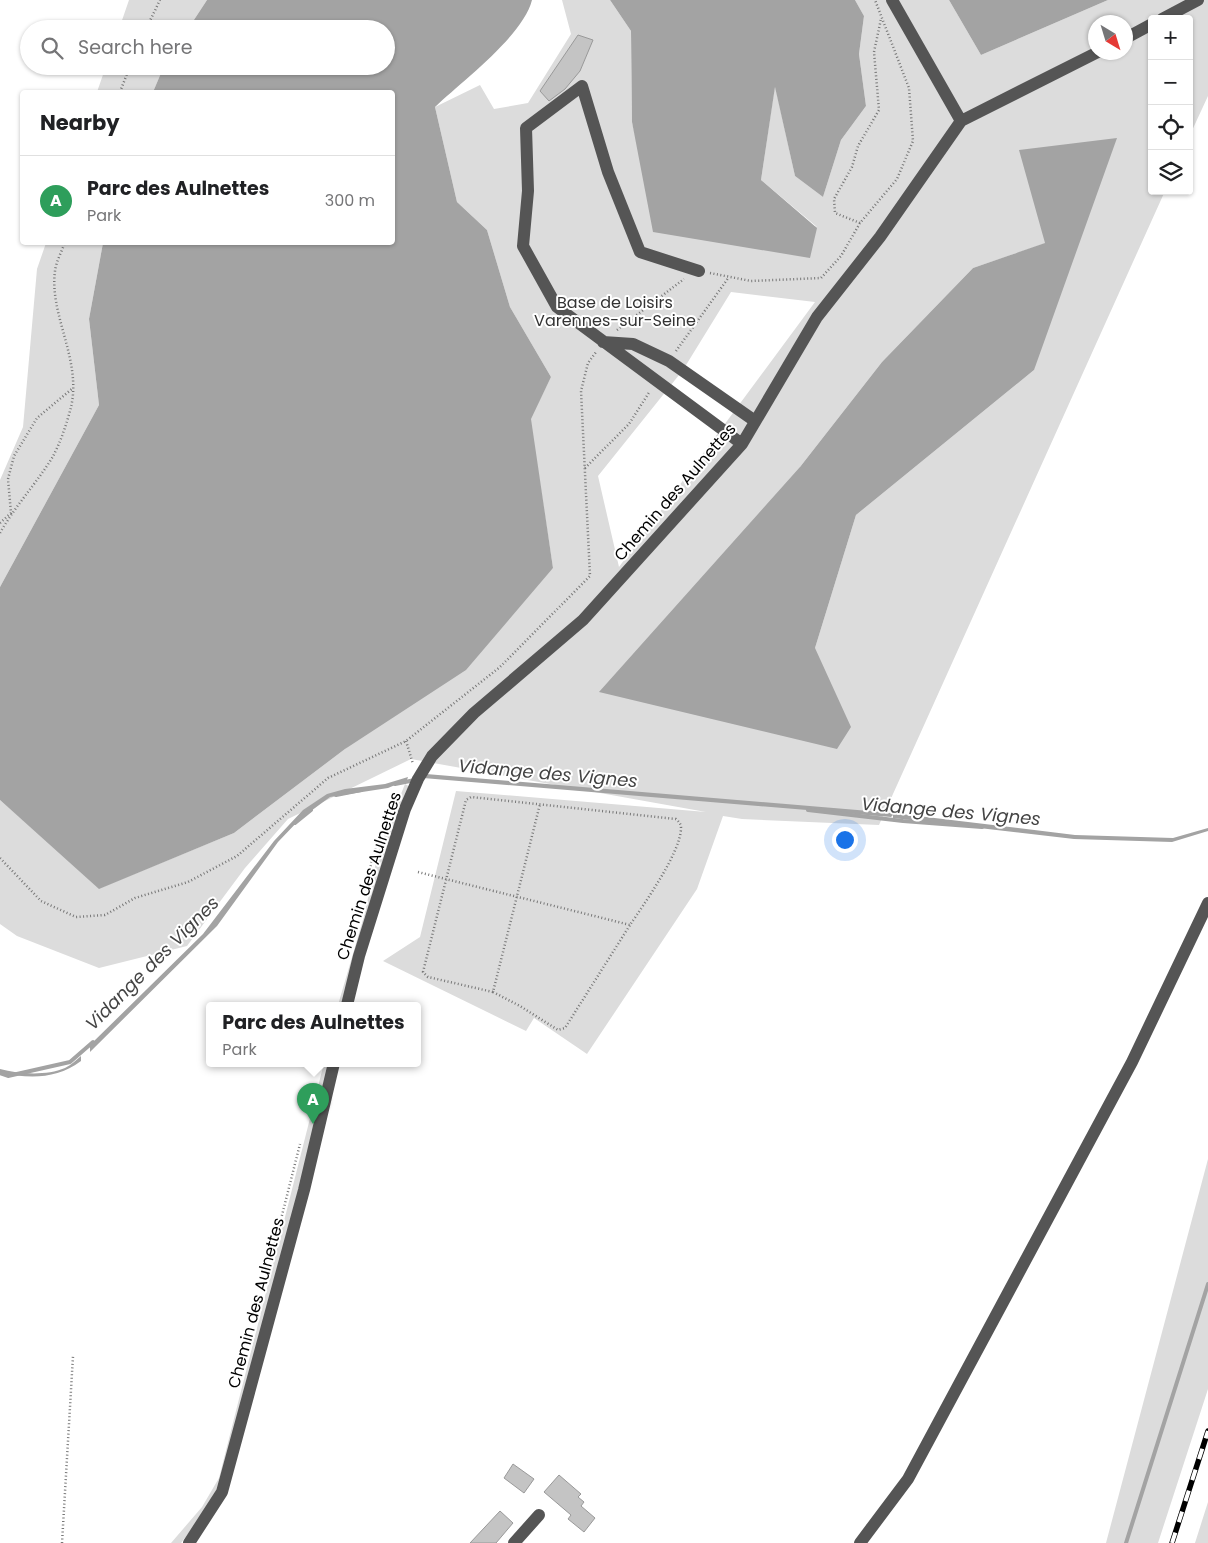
<!DOCTYPE html>
<meta charset="utf-8">
<style>
:root{--surface:#fff;--page:#f6f6f6;--text:#202124;--muted:#757577;--line:#e0e0e0;--accent:#2563eb}
body{margin:0;font-family:Poppins,sans-serif;background:var(--page);color:var(--text)}
.controls{position:absolute;right:15px;top:15px;display:grid;overflow:hidden;border-radius:5px;box-shadow:0 1px 4px #0004}
.controls button{width:45px;height:45px;display:grid;place-items:center;padding:0;border:0;border-bottom:1px solid var(--line);background:var(--surface);color:var(--text);font:25px sans-serif}
.compass{position:absolute;left:1088px;top:15px;width:45px;height:45px;border-radius:50%;background:var(--surface);box-shadow:0 1px 4px #0004;rotate:142deg}
.you{position:absolute;left:844px;top:839px;width:18px;height:18px;margin:-12px;border:4px solid #fff;border-radius:50%;background:#1a73e8;box-shadow:0 0 0 8px #1a73e833}
.badge{display:grid;place-items:center;width:32px;height:32px;border-radius:50%;background:var(--accent);color:#fff;font-size:16px;font-weight:700}
.pin{position:absolute;translate:-50% -41px;filter:drop-shadow(0 1px 2px #0008)}
.pin::after{content:'';position:absolute;top:26px;width:18px;height:15px;background:inherit;clip-path:polygon(0 0,100% 0,50% 100%)}
.popup{position:absolute;left:206px;top:1002px;width:215px;height:65px;box-sizing:border-box;display:grid;place-content:center;border-radius:5px;background:var(--surface);filter:drop-shadow(0 1px 4px #0005);font-size:16px;white-space:nowrap;color:var(--muted)}
.popup b{font-size:19px;color:var(--text)}
.popup::after{content:'';position:absolute;left:50%;top:100%;margin-left:-10px;border:10px solid transparent;border-top-color:var(--surface)}
.list{margin:0;padding:0;list-style:none}
h2{display:flex;justify-content:space-between;align-items:center;height:65px;margin:0;padding:0 20px;font-size:21px}
h2 small{font-size:16px;font-weight:400;color:var(--muted)}
.list li{display:grid;grid-template-columns:32px 1fr auto;gap:15px;align-items:center;box-sizing:border-box;height:90px;padding:0 20px;border-top:1px solid var(--line)}
.list b{display:block;font-size:19px;white-space:nowrap}
.list p{margin:0;font-size:16px;white-space:nowrap;color:var(--muted)}
.list em{font-size:16px;font-style:normal;color:var(--muted)}
.icon{flex:none;width:28px;height:28px;fill:none;stroke:currentColor;stroke-width:2;stroke-linecap:round;stroke-linejoin:round}
.map{position:relative;flex:none;width:1208px;height:1543px;overflow:hidden}
.search{position:absolute;background:var(--surface);box-shadow:0 1px 4px #0004;left:20px;top:20px;width:375px;height:55px;display:flex;align-items:center;gap:12px;box-sizing:border-box;padding:0 18px;border-radius:28px;color:var(--muted);font-size:19px}
.panel{position:absolute;background:var(--surface);box-shadow:0 1px 4px #0004;left:20px;top:90px;width:375px;height:155px;border-radius:5px}
.map>svg:first-child{display:block}
</style>
<div class="map">
<svg width="1208" height="1543" viewBox="0 0 1208 1543">
<rect width="100%" height="100%" fill="#fff"/>
<path fill="#dcdcdc" fill-rule="evenodd" d="M129 0H207L188 29H119Z
M562 0H610L631 31 632 122 643 168 817 227 761 180 775 85 795 176 823 197 841 140 866 106 859 54 864 16 855 0H949L981 55 1108 0H1208V96L1189 137V19H1152V191H1165L879 825 742 819 723 816 697 889 587 1054 534 1018 526 1031 383 961 420 937 456 791 706 812 411 759 288 819 245 868 187 946 99 968 17 936 0 924V800L100 888 234 833 345 749 553 568 530 419 551 377 510 307 487 230 457 202 435 107 480 85 494 109 528 103 571 34ZM1096 22H1126V52H1096ZM1046 243 1034 370 856 515 815 648 800 467 882 362 973 268ZM731 292 815 302 619 567 598 476 683 370Z
M106 66H164L153 92H97Z
M46 243H103L89 319 99 405 0 587V480L23 427 37 269Z
M405 784 412 788 346 1005H338L364 916 379 849Z
M324 1063H332L219 1494 181 1543H171L202 1507 219 1478Z
M1208 1159V1389L1158 1543H1106Z
M1208 1502V1543H1195Z"/>
<path fill="#a3a3a3" d="M207 0H532C523 36 462 81 435 107L457 202 487 230 510 307 551 377 531 419 553 568 466 670 345 749 234 833 99 889 0 800V587L99 405 89 319 103 243 392 242V92H153L164 66H386V29H188Z
M610 0H855L864 16 859 54 866 106 841 140 823 197 795 176 775 87 761 180 817 228 810 258 653 232 632 122 631 31Z
M949 0H1108L981 55Z
M1117 138 1034 370 856 515 815 648 851 727 837 749 599 692 800 467 882 362 973 268 1045 243 1019 150Z
M426 774 893 813 1075 835 1173 838 1208 828V831L1172 842 1074 839 893 818V815L891 817 423 778Z
M408 777 407 780 388 788 330 797 300 819 278 842 217 926 90 1052V1045L203 934 274 841 303 810 327 794 345 789 385 784Z
M81 1056V1061C56 1080 29 1078 0 1073V1069C19 1074 46 1076 65 1068 71 1065 76 1060 81 1056Z"/>
<g fill="none" stroke-linecap="round" stroke-linejoin="round">
<path stroke="#a3a3a3" stroke-width="4" d="M395 784 415 780
M336 795 361 790
M808 810 903 821 982 827
M295 823 311 810
M0 1073 8 1076 70 1062 93 1042
M1126 1543 1208 1284"/>
</g>
<path fill="#c4c4c4" stroke="#999" d="M578 35 593 40 580 71 565 89 549 101 540 91Z
M513 1464 534 1479 524 1493 504 1478Z
M559 1475 581 1494 578 1497 584 1502 581 1506 595 1518 584 1532 568 1519 571 1515 544 1492Z
M500 1511 513 1523 496 1543H470Z"/>
<g fill="none" stroke-linecap="round" stroke-linejoin="round">
<path stroke="#777" stroke-width="2.5" stroke-dasharray="1 2.5" stroke-linecap="butt" d="M146 29 160 0
M120 92 130 66
M860 223 835 213 834 199 852 167 858 146 879 110 874 52 881 19
M710 273 751 281 821 278 841 256 860 223 897 179 913 141 909 88 875 0
M617 330 684 279
M676 351 729 277
M585 468 629 424 650 391
M0 523 11 513 8 479 14 456 37 418 73 388
M0 533C15 506 36 484 52 458 60 444 67 423 71 407 82 360 49 315 55 271 56 262 62 251 65 242
M406 741 413 764
M0 858 41 901 76 917 105 915 135 898 188 882 237 856 328 778 406 741 500 667 590 576 581 391 588 363 596 352
M418 872C489 890 559 907 630 925 644 904 681 852 681 828 681 824 679 822 676 819L471 797 466 800 423 972 428 977 493 992 540 804
M365 890 374 852 383 833
M493 992 520 1006 558 1030 565 1028 630 925
M275 1243 300 1144
M62 1543 73 1356"/>
<path stroke="#555" stroke-width="12" d="M892 0 961 121
M1162 19 1198 0
M1126 38 1152 24
M699 271 640 252 608 172 582 86 526 128 528 191 523 246 557 307 742 444
M603 342 633 344 669 361 755 421
M347 1005 359 956 405 809 418 779 432 756 474 713 583 620 742 444 817 317 880 237 961 121 1098 52
M189 1543 222 1492 304 1190 334 1063
M514 1543 539 1515
M860 1543 908 1479 1132 1062 1208 903"/>
<defs>
<path id="rail" d="M1172 1543 1208 1431"/>
</defs>
<use href="#rail" stroke="#000" stroke-width="5.5"/>
<use href="#rail" stroke="#fff" stroke-width="4" stroke-dasharray="11" stroke-linecap="butt"/>
</g>
<g text-anchor="middle" dominant-baseline="central" stroke-width="4" stroke-linejoin="round" paint-order="stroke">
<g font-size="16" fill="#333" stroke="#fff">
<text x="615" y="302">Base de Loisirs<tspan x="615" dy="18">Varennes-sur-Seine</tspan></text>
</g>
<g font-size="16" fill="#000" stroke="#fff">
<text transform="translate(675 492) rotate(-49)">Chemin des Aulnettes</text>
<text transform="translate(369 876) rotate(-72)">Chemin des Aulnettes</text>
<text transform="translate(256 1303) rotate(-75)">Chemin des Aulnettes</text>
</g>
<g font-size="18" font-style="italic" fill="#444" stroke="#fff">
<text transform="translate(548 773) rotate(5)">Vidange des Vignes</text>
<text transform="translate(951 811) rotate(5)">Vidange des Vignes</text>
<text transform="translate(152 963) rotate(-45)">Vidange des Vignes</text>
</g>
</g>
</svg>
<div class="controls">
<button>+</button>
<button>−</button>
<button><svg class="icon" aria-label="locate" viewBox="0 0 24 24"><circle cx="12" cy="12" r="6"/><path d="M12 2v4M12 18v4M2 12h4M18 12h4"/></svg></button>
<button><svg class="icon" aria-label="layers" viewBox="0 0 24 24"><path d="M12 4l9 5-9 5-9-5zM3 14l9 5 9-5"/></svg></button>
</div>
<svg class="compass" viewBox="-18 -18 36 36"><path d="M0-13l5 13h-10z" fill="#e53935"/><path d="M0 13l5-13h-10z" fill="#757577"/></svg>
<div class="you"></div>
<div class="pin badge" style="left:313px;top:1124px;background:#2e9e5b">A</div>
<div class="popup"><b>Parc des Aulnettes</b>Park</div>
<div class="search"><svg class="icon" aria-label="search" viewBox="0 0 24 24"><circle cx="10" cy="10" r="6"/><path d="M15 15l6 6"/></svg>Search here</div>
<section class="panel">
<h2>Nearby<small></small></h2>
<ul class="list">
<li><span class="badge" style="background:#2e9e5b">A</span><div><b>Parc des Aulnettes</b><p>Park</p></div><em>300 m</em></li>
</ul>
</section>
</div>
